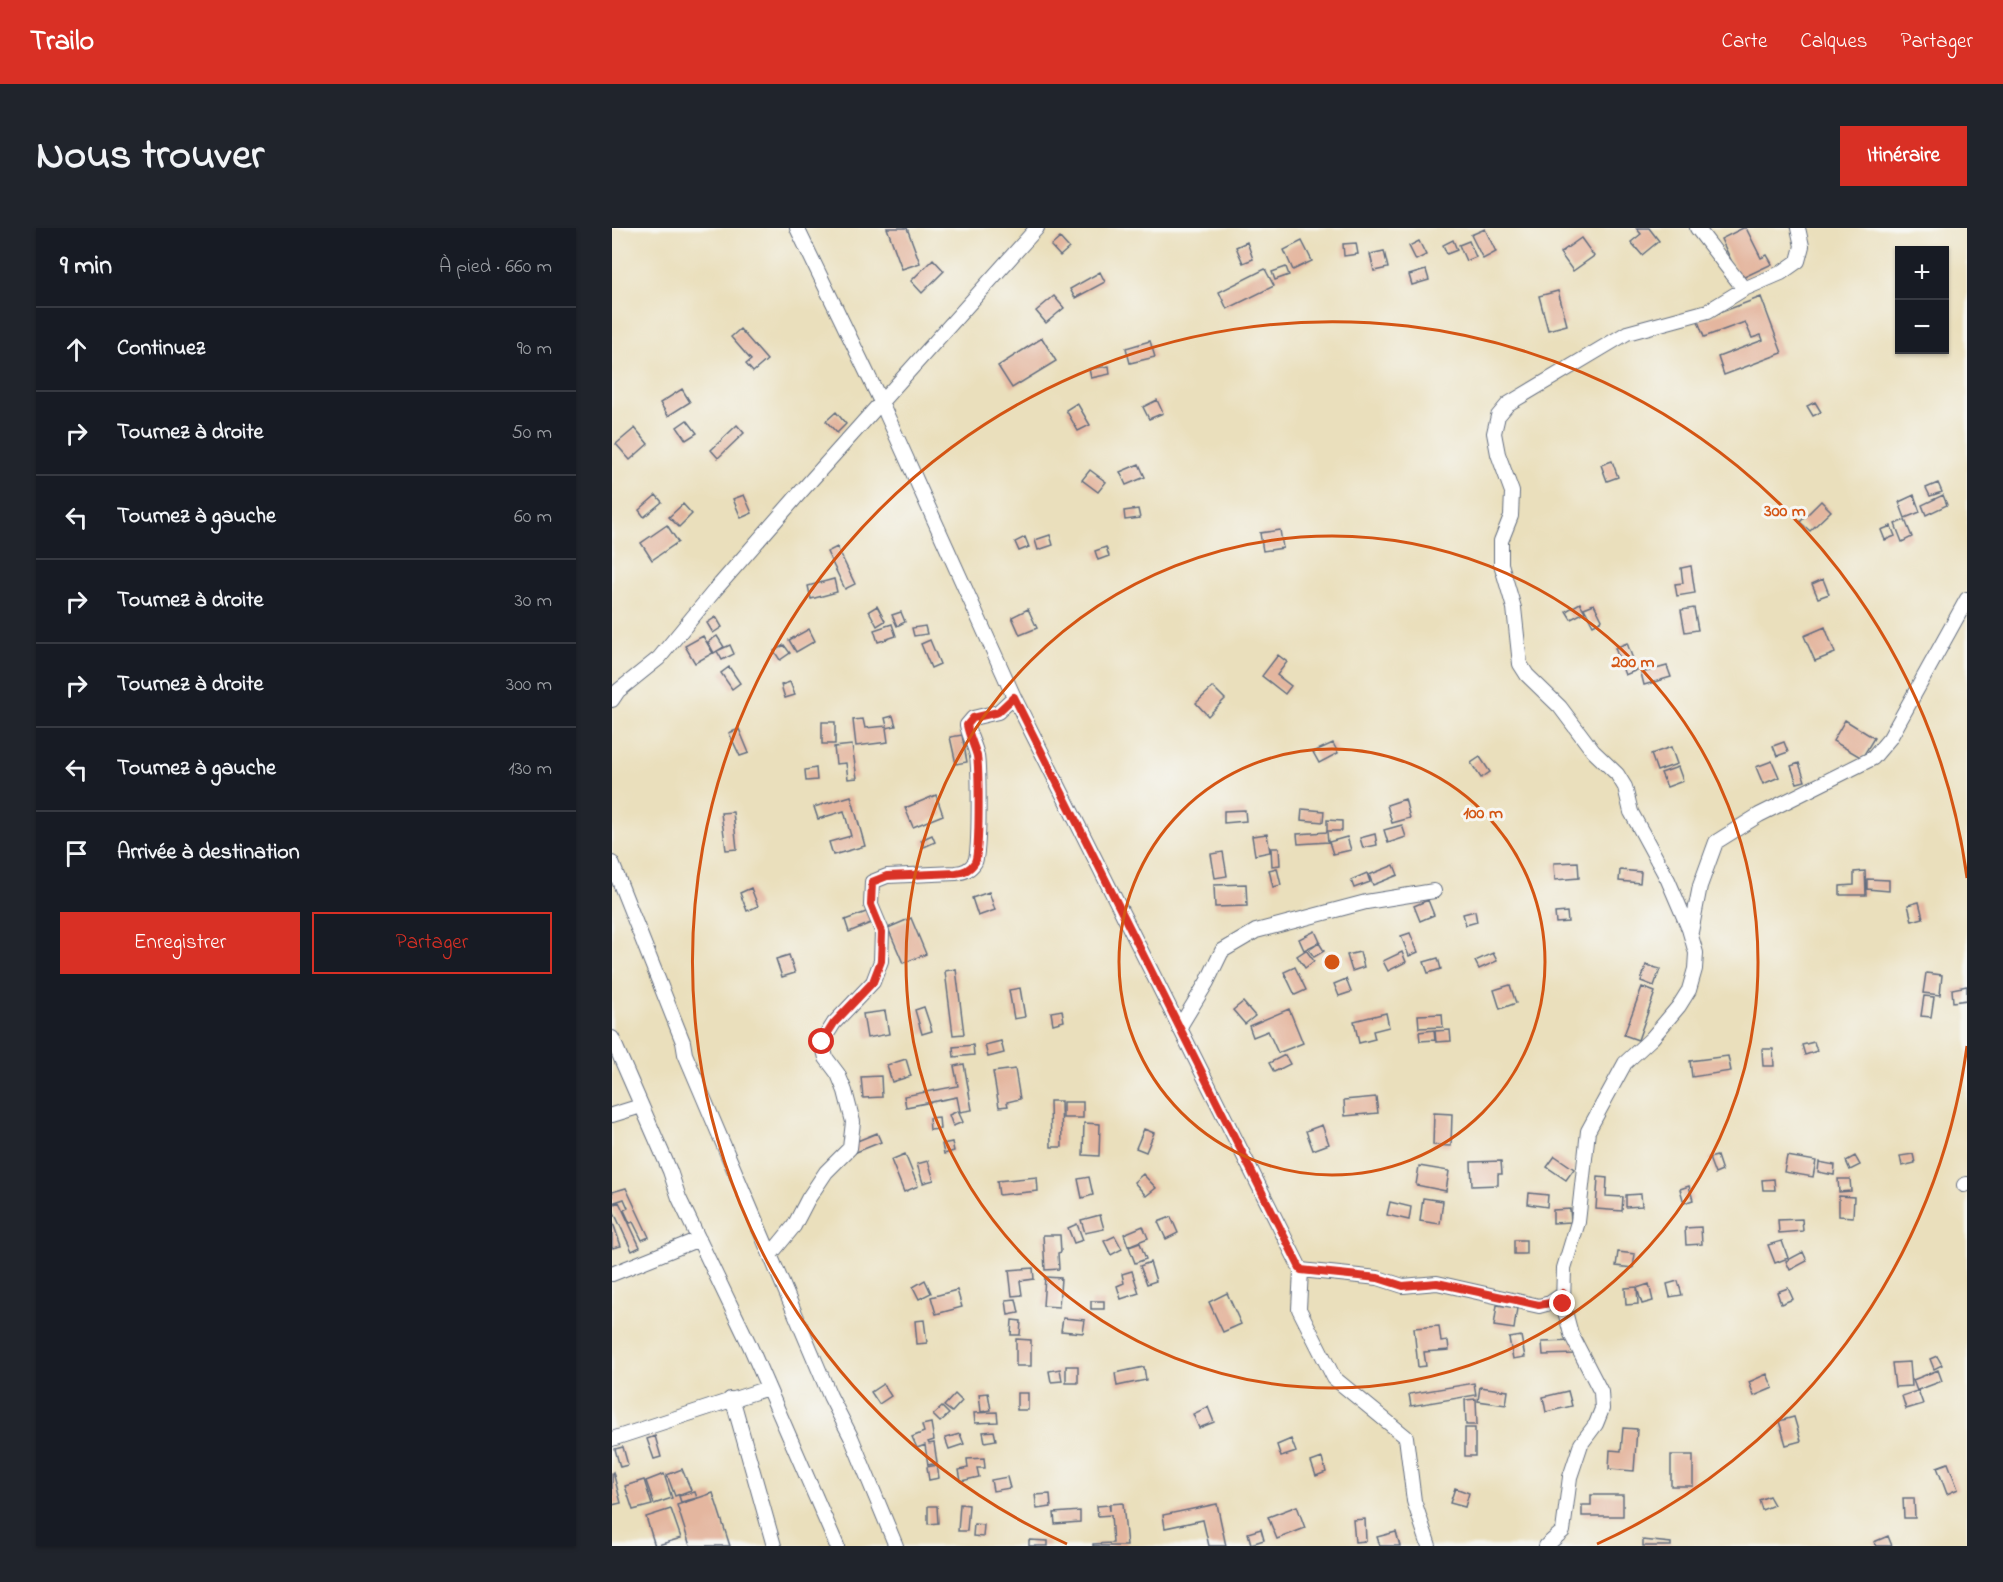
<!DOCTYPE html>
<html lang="fr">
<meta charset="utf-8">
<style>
:root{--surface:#171b24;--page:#20242c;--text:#f1f3f6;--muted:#9ea1a6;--line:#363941;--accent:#d93025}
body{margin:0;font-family:"Indie Flower",sans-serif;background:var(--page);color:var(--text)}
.controls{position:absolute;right:18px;top:18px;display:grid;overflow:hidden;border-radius:0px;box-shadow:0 2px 4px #0004}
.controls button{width:54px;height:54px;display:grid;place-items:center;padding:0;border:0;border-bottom:2px solid var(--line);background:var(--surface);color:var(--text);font:30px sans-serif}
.stop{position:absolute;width:18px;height:18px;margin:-14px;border:4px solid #d93025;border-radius:50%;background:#fff}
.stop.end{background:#d93025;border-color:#fff;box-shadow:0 2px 6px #0008}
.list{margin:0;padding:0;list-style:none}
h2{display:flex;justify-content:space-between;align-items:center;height:78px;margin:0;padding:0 24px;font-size:26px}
h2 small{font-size:20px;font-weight:400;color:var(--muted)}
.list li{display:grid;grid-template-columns:39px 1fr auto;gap:18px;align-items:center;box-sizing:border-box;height:84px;padding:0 24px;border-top:2px solid var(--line)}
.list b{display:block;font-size:22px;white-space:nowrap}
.list em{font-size:20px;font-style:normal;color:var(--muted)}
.actions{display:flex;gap:12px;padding:18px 24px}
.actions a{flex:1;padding:14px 0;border:2px solid var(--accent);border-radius:0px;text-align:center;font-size:21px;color:var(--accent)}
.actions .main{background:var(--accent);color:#fff}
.icon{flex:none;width:33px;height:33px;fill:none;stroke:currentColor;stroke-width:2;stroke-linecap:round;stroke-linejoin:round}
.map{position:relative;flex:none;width:1355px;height:1318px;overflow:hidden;border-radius:0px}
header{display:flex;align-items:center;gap:36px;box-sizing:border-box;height:84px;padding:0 30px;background:var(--accent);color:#fff}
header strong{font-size:28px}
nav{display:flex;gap:33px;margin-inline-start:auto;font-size:21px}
.intro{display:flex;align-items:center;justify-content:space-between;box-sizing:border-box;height:144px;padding:0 36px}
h1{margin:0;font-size:42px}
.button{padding:15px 27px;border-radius:0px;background:var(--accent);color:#fff;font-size:21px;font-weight:700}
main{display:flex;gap:36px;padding:0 36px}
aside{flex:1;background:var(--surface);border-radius:0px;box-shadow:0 2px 4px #0004}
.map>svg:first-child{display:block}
</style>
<header>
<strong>Trailo</strong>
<nav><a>Carte</a><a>Calques</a><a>Partager</a></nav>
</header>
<div class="intro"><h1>Nous trouver</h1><a class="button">Itinéraire</a></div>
<main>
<aside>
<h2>9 min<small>À pied · 660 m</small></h2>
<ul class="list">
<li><svg class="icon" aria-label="ahead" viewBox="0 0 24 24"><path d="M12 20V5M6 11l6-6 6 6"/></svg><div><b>Continuez</b></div><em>90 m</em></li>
<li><svg class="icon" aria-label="right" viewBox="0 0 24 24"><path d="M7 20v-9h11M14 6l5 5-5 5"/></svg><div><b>Tournez à droite</b></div><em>50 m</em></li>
<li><svg class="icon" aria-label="left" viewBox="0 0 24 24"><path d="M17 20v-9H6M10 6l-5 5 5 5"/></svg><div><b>Tournez à gauche</b></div><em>60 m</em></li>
<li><svg class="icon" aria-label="right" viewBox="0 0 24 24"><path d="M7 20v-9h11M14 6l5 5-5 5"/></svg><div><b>Tournez à droite</b></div><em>30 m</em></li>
<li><svg class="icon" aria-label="right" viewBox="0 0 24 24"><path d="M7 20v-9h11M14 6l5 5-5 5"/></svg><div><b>Tournez à droite</b></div><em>300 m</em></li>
<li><svg class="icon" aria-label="left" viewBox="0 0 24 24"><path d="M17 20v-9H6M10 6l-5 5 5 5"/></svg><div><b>Tournez à gauche</b></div><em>130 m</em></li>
<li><svg class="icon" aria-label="arrive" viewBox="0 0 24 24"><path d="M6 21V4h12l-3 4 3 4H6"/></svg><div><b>Arrivée à destination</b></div></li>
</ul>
<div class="actions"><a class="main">Enregistrer</a><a>Partager</a></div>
</aside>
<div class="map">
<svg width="1355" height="1318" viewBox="0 0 1355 1318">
<rect width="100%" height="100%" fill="#f6f6f2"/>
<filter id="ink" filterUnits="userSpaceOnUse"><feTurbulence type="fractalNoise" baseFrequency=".0167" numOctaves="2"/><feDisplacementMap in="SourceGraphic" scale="12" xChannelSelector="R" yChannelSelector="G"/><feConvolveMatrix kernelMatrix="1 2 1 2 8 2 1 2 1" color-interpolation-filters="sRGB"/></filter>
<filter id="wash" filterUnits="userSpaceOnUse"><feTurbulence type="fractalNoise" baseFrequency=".008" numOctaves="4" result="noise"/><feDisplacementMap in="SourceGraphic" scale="24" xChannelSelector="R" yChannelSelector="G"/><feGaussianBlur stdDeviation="1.35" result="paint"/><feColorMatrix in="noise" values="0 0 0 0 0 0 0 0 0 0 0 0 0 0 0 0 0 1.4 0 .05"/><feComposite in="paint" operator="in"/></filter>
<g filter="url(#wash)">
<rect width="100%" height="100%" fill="#eadfbc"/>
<g id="blocks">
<path fill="#e4b69f" d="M275 0H295L308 35 290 41Z
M1024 0H1037L1047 13 1030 27 1019 14 1029 6Z
M1131 0H1134L1149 30 1155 27 1160 36 1128 51 1109 11Z
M873 1 884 24 871 31 859 7Z
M448 10 457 20 448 28 439 18Z
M969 10 982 28 961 43 948 25Z
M841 12 845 22 835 26 831 17Z
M690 13 700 33 681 42 672 22Z
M807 13 814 27 804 32 797 18Z
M857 13 864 29 854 33 847 17Z
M635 14 641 31 631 35 624 19Z
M744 15 746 26 732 28 731 16Z
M772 23 776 40 762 43 758 26Z
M321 31 332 43 310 65 299 53Z
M674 39 677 47 663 52 660 44Z
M653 41 662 58 615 81 607 64Z
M814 42 817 52 800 57 797 47Z
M488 44 493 54 463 70 458 61Z
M946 63 955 97 936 102 927 68Z
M442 68 452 80 434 95 424 83Z
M1149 69 1170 125 1112 147 1106 129 1151 112 1149 107 1140 110 1133 94 1092 109 1086 93Z
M128 101 155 132 141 144 134 136 139 132 119 109Z
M430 110 444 133 400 160 386 138Z
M538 113 543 129 518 135 514 120Z
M497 138 498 146 479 150 477 141Z
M70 161 78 174 56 188 48 175Z
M545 172 551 185 537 191 531 179Z
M1203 174 1209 184 1201 188 1195 178Z
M465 175 478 197 466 203 454 182Z
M224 184 234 196 225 205 214 193Z
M75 192 85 205 74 212 65 199Z
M125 197 132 205 106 230 99 222Z
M23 200 36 216 18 232 4 216Z
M1000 233 1006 249 995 253 989 237Z
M527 236 533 249 514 257 508 244Z
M478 242 494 254 486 264 470 252Z
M1326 255 1330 264 1318 268 1314 260Z
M44 267 50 274 32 289 27 282Z
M132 267 140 285 129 290 121 271Z
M1302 267 1308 284 1293 290 1287 274Z
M1331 267 1335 277 1314 287 1310 277Z
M1209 273 1219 283 1198 303 1188 294Z
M71 276 80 286 67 299 57 289Z
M526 281 528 290 513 292 512 283Z
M1293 292 1300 309 1290 314 1283 296Z
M55 297 66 314 40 332 29 315Z
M1279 298 1283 308 1273 312 1269 302Z
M668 302 671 320 651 323 648 305Z
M438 307 441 317 426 322 423 312Z
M413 309 417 319 407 323 403 314Z
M225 319 243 356 233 361 215 324Z
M494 319 497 328 486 332 483 323Z
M1079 338 1083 365 1065 368 1063 356 1071 355 1069 340Z
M222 351 225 364 199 371 196 358Z
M1211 351 1217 366 1206 370 1200 356Z
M968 375 973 384 959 391 954 383Z
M982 376 990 392 981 397 972 380Z
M265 378 273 393 265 398 257 383Z
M1082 380 1086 402 1073 404 1069 382Z
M416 381 425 400 408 407 400 389Z
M289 384 293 394 285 398 280 387Z
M104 389 110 399 101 405 95 395Z
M280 396 284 408 266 414 262 402Z
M313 398 315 406 302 408 300 400Z
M1213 399 1223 425 1203 433 1192 408Z
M197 401 203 413 184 424 177 412Z
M91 408 101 425 83 435 73 418Z
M105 408 112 419 102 425 96 414Z
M318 412 328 436 319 440 309 416Z
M1015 415 1025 442 1013 447 1003 420Z
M118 417 122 426 110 432 105 423Z
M172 417 178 425 168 432 162 423Z
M666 427 675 434 665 447 679 458 673 466 650 448Z
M1055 438 1059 449 1032 457 1029 445Z
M117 439 128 455 120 461 109 445Z
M178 454 183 467 173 470 169 457Z
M601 459 613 471 596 488 584 475Z
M281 488 284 498 274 500 276 514 244 518 241 492 251 491 253 500 275 498 273 490Z
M1233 492 1262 510 1250 530 1221 513Z
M210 494H223V516H210Z
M127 501 137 525 128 528 117 505Z
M350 507 355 534 344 536 338 509Z
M1172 514 1176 524 1165 528 1161 518Z
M721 515 726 525 707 535 701 524Z
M240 517 245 550 236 551 234 535 224 536 222 519Z
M1059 519 1065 536 1045 543 1039 526Z
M868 529 878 544 869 550 859 535Z
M1160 533 1167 549 1151 556 1144 539Z
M1187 535 1193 553 1185 555 1179 538Z
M1066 539 1071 553 1055 559 1049 545Z
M204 540 205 552 194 553 193 542Z
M324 567 331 587 301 599 293 580Z
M239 568 253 618 221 627 217 614 239 608 232 583 206 591 202 579Z
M793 571 798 590 780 595 775 577Z
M690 581 712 583 711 594 689 592Z
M633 582 634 593 612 595V583Z
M121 584 125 621 114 622 109 585Z
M715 592 730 593V603H715Z
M790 597 794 609 776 615 772 602Z
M715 604 716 614 686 616 685 606Z
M655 606 658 624 643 627 640 608Z
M763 606 765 617 751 620 748 610Z
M320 607 323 614 312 619 309 612Z
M735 609 739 622 721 626 717 614Z
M659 620H667L668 637 660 638Z
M611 624 615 648 603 650 599 626Z
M966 634 967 650 943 652 942 635Z
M782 637 786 647 761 657 757 647Z
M665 640 669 657 661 659 657 642Z
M1008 642 1029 644 1028 655 1007 653Z
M1253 643 1254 667H1228V658L1242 657V644Z
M755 645 758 654 742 660 739 652Z
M1255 651 1277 652V663L1255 661Z
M634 656 635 678 603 679 602 657Z
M139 660 146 678 135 683 128 665Z
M377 664 383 682 366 688 360 670Z
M816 672 822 687 808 693 802 678Z
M1307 674 1311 690 1300 693 1296 677Z
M262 681 266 692 237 704 233 692Z
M863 683 865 694 854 697 851 686Z
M955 684 956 694 944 695 943 685Z
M299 690 314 726 291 735 276 700Z
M703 703 708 714 692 722 687 711Z
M798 705 806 724 797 728 789 708Z
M707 715 712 723 702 729 697 722Z
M694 722 702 733 693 740 685 728Z
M748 724 752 739 740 743 735 727Z
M790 724 794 734 776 743 771 733Z
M881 725 885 733 867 741 863 733Z
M177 727 183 745 170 749 164 731Z
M826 730 829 741 816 745 812 734Z
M1034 737 1048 741 1042 758 1029 753Z
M683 739 694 762 683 767 672 744Z
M344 741 352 806 341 807 333 743Z
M1314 745 1330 747 1328 767 1311 765Z
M734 751 739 764 727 768 722 756Z
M898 757 904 775 888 781 882 762Z
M1355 758V772L1341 774 1340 761Z
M1030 759 1043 764 1026 812 1012 807Z
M408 760 413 789 402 791 397 762Z
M1312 768 1322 769 1319 789 1309 788Z
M631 774 643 788 633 796 621 782Z
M312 779 320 803 310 806 303 782Z
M677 781 691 815 666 825 656 803 641 809 637 798Z
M450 782 452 793 441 796 439 784Z
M273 783 277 806 255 810 251 786Z
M774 785 777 799 761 803 763 811 747 815 742 793Z
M830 786 831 799 807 800 806 787Z
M822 802 823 812 808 813 807 804Z
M838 802 839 813 824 814 823 803Z
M389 813 392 825 376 829 373 817Z
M1202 814 1205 823 1193 827 1190 817Z
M361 817 362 827 342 829 341 819Z
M1150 821H1161L1162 838H1151Z
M673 827 678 836 662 844 657 835Z
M1116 828 1119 843 1080 849 1078 833Z
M294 831 299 848 280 854 275 837Z
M352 836 360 882 348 884 345 869 294 879 292 868 346 858 342 838Z
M403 841 408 871 395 874 396 878 387 879 381 844Z
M269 848 270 869 251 870 249 849Z
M764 869 766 885 733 888 732 872Z
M438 873H449L450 919H439Z
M451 874H471V890H451Z
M346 883 351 894 341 898 337 887Z
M822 885 840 886 839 918 821 917Z
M327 889 328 901 318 902 317 890Z
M472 895 488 896 487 928 471 927Z
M710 897 717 916 701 922 694 903Z
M532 901 542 905 534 924 524 920Z
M265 905 269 914 242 925 238 916Z
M340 914 342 923 332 926 330 916Z
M293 926 306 958 292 964 279 932Z
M1301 926 1303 935 1290 938 1288 928Z
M943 928 962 941 954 952 935 939Z
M1105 928 1110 943 1103 946 1097 930Z
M1175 928 1204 933 1201 949 1172 944Z
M1243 928 1248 937 1238 942 1234 933Z
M316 933 322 952 311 955 305 936Z
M889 933 890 946H886V957L860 958 859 934Z
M1207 934 1223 937 1222 947 1206 944Z
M807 938 837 943 834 963 804 957Z
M531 946 544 960 534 968 522 954Z
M425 949 426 963 387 967 385 953Z
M477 949 481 967 470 970 466 951Z
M986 949 995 950 994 968 1011 969 1010 983 984 981Z
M1162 951 1163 962H1151L1150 952Z
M1226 951H1238L1239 963 1227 964Z
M1077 958 1081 972 1072 975 1068 961Z
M14 960 37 1009 30 1012 21 994 18 995 12 982 16 980 12 971 0 975V964Z
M917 965 936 967 935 979 916 976Z
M1029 966 1030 978 1014 979V967Z
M1227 968 1242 969 1241 989 1227 988Z
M811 970 831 973 828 996 808 993Z
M7 974 28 1019 20 1023 0 980V977Z
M778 974 799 979 797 992 775 987Z
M958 981 959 994 941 995V982Z
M488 987 492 1001 473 1005 469 992Z
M559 989 566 1005 554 1011 546 994Z
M1190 991 1191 1003 1167 1005 1166 992Z
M0 992 9 1018 0 1020Z
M465 996 471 1012 462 1015 456 1000Z
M531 998 536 1010 516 1018 512 1006Z
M1089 999 1090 1016 1074 1017 1073 1000Z
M431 1007H448L449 1024 446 1025 447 1041 433 1042Z
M503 1008 510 1021 499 1027 492 1013Z
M902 1012H914V1026H902Z
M1170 1013 1176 1030 1163 1035 1156 1017Z
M528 1015 534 1031 523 1035 517 1019Z
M1006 1024 1023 1026 1021 1040 1004 1038Z
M1191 1024 1195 1033 1178 1042 1174 1033Z
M538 1034 544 1053 535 1056 528 1038Z
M421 1040 422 1051 408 1053 410 1067 400 1068 397 1042Z
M520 1043 527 1065 509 1071 505 1058 512 1055 510 1046Z
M433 1049 449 1050 447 1079 431 1078Z
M313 1052 319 1065 307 1071 301 1059Z
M1066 1053 1070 1067 1058 1069 1055 1056Z
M1037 1056 1041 1073 1030 1076 1025 1060Z
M1025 1059 1026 1076 1014 1077 1013 1060Z
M1176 1060 1181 1071 1169 1076 1165 1064Z
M345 1062 350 1079 324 1086 319 1069Z
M615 1065 629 1096 611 1104 597 1074Z
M404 1071 407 1085 396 1087 394 1072Z
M479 1073H492V1081H479Z
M885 1077 905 1080 902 1101 882 1098Z
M451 1090 473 1092 471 1105 449 1103Z
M312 1092 315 1115 305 1116 303 1093Z
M400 1092 409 1093 408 1107H399Z
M827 1098 829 1114 836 1113 837 1122 812 1124 814 1138 806 1139 802 1100Z
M909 1108 913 1129 901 1131 897 1110Z
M404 1111 419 1112V1138H404Z
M963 1113V1126L931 1127 930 1114Z
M1325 1128 1330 1137 1322 1141 1318 1131Z
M1298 1134 1300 1158 1283 1159 1280 1135Z
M454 1138H466V1155H454Z
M532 1139 534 1152 505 1158 503 1145Z
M448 1141 450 1153 439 1154 437 1143Z
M1326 1142 1330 1153 1306 1162 1311 1176 1294 1181 1290 1168 1305 1163 1301 1152Z
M1155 1146 1161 1160 1142 1168 1137 1154Z
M862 1155 864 1167 799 1178 797 1166Z
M271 1156 279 1168 267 1176 259 1164Z
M868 1159 896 1163 894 1177 866 1173Z
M956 1163 960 1178 934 1184 931 1169Z
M376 1165 379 1182 369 1184 367 1166Z
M405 1165H416V1182H405Z
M343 1166 350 1173 340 1184 332 1178Z
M864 1171 865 1197H854L853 1172Z
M330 1179 337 1186 328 1194 321 1187Z
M596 1179 602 1194 587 1200 581 1186Z
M385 1184 386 1194 363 1195 362 1185Z
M1182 1189 1189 1213 1174 1217 1167 1193Z
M319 1195 322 1212 316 1214 317 1216 322 1215 325 1235 316 1237 313 1217 305 1220 300 1209 312 1204 310 1197Z
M853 1200H863V1228H853Z
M1011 1200 1025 1201 1022 1243 997 1241 998 1222 1009 1223Z
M382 1203 384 1212 373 1214 371 1204Z
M348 1206 352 1216 337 1221 333 1210Z
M43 1208 49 1229 42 1231 35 1211Z
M679 1211 684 1224 669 1229 665 1217Z
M11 1219 16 1237 8 1239 3 1221Z
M1059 1227H1081V1258H1059Z
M372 1230 373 1240H365L367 1249 349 1253 347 1242 356 1240 355 1231Z
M710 1230 714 1244 704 1248 699 1234Z
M1336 1235 1346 1261 1335 1266 1325 1239Z
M325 1237 327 1250 317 1252 315 1239Z
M70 1241 79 1262 63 1268 55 1247Z
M1 1244 9 1275 0 1277V1245Z
M52 1246 60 1270 42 1276 34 1253Z
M395 1249 398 1260 381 1263 379 1252Z
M32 1252 40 1277 21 1282 13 1258Z
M843 1260 857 1265 853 1279 838 1275Z
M83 1264 85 1270 69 1274 67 1268Z
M101 1265 118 1318H78L65 1277Z
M438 1266 439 1279 425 1281 423 1267Z
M979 1267H1011V1288H970V1277H979Z
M1157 1268 1162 1277 1150 1282 1147 1272Z
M1291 1270H1302L1303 1290H1292Z
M511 1275 515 1318H481V1316L501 1315 499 1287 486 1288 485 1278 497 1277 498 1283V1276Z
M348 1276 357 1277 355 1303H346Z
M605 1276 614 1318H597L591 1292 553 1300 551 1287Z
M316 1278H325L326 1295 316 1296Z
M685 1278 693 1300 665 1311 656 1289Z
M59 1281 69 1310 43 1318 34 1289Z
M468 1283V1294L443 1296 442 1285Z
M753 1291 754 1313 743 1314 741 1292Z
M362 1296 372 1297 371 1309 361 1308Z
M649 1301 652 1312 639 1316 636 1305Z
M784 1304 788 1318H768L765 1309Z
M1276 1308 1280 1318H1264L1262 1314Z
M417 1312 436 1313V1318H417Z
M1031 1312 1059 1315V1318H1031Z"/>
</g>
</g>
<g filter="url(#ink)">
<use href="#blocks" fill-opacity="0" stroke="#636d7f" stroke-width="1.5"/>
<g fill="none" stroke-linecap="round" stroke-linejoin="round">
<defs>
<path id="street" d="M185 0 269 174 402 469 689 1042 687 1081 722 1150 794 1209 802 1273 817 1318
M1085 0 1132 61
M0 472 6 463 47 430 103 362 186 267 425 0
M0 635 71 814 73 826 218 1168 239 1209 284 1318
M1079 704 1088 658 1104 614 1147 587 1261 530 1278 510 1355 371
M567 800 595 754 610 723 644 703 754 674 822 663
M0 810 58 943 67 970 138 1118 225 1318
M0 887 29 878
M1352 957 1355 956
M159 1026 182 998 196 971 214 944 238 920 241 894 233 863 226 846 214 830 210 814 222 795 261 754 269 733 270 703 259 677 260 654 275 648 344 645C352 644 358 642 363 634 368 623 367 542 365 528 363 517 357 508 355 497L361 490 386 484 402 469
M689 1042 766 1050 791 1058 825 1055 927 1078 938 1075 951 1066
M0 1046 87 1011
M118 1171 123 1180 162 1318
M0 1211 156 1160
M934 1318 951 1303 958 1249 969 1216 984 1196 990 1181 989 1164 959 1106 951 1076 952 1040 966 994 976 903 1013 835 1040 810 1067 778 1077 762 1083 741 1084 725 1077 701 1056 652 1019 584 1013 559 1005 546 981 523 948 479 915 447 908 436 902 380 889 336V313L899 288 900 264 886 226 882 205 886 188 896 176 1015 105 1096 83 1132 61 1169 45 1186 33 1190 18 1186 0"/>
</defs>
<use href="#street" stroke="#636d7f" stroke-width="16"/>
<use href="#street" stroke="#fff" stroke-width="14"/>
</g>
</g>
<g fill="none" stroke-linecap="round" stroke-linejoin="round" filter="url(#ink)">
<path stroke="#d93025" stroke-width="8" d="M210 814 222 795 261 754 269 733 270 704 259 677 260 654 275 648 344 645C352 644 358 642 363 634 368 623 367 542 365 528 362 517 357 508 355 497L361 490 386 484 402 469 689 1042 766 1050 791 1058 825 1055 927 1077 938 1075 951 1065V1076"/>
</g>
<g fill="none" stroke="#d45514" stroke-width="3">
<circle cx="720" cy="734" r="213"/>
<circle cx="720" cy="734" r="426"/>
<path d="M1355 818A640 640 0 0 1 985 1316M455 1316A640 640 0 1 1 1355 650"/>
</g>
<circle cx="720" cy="734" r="9" fill="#d45514" stroke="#f6f6f2" stroke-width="3"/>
<g font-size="18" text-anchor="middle" font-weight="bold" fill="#d45514" stroke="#f6f6f2" stroke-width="6" stroke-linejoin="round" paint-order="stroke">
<text x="1173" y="288">300 m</text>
<text x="1021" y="439">200 m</text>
<text x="871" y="590">100 m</text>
</g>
</svg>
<div class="controls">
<button>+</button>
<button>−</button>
</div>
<div class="stop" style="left:210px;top:814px"></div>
<div class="stop end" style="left:951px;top:1076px"></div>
</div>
</main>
